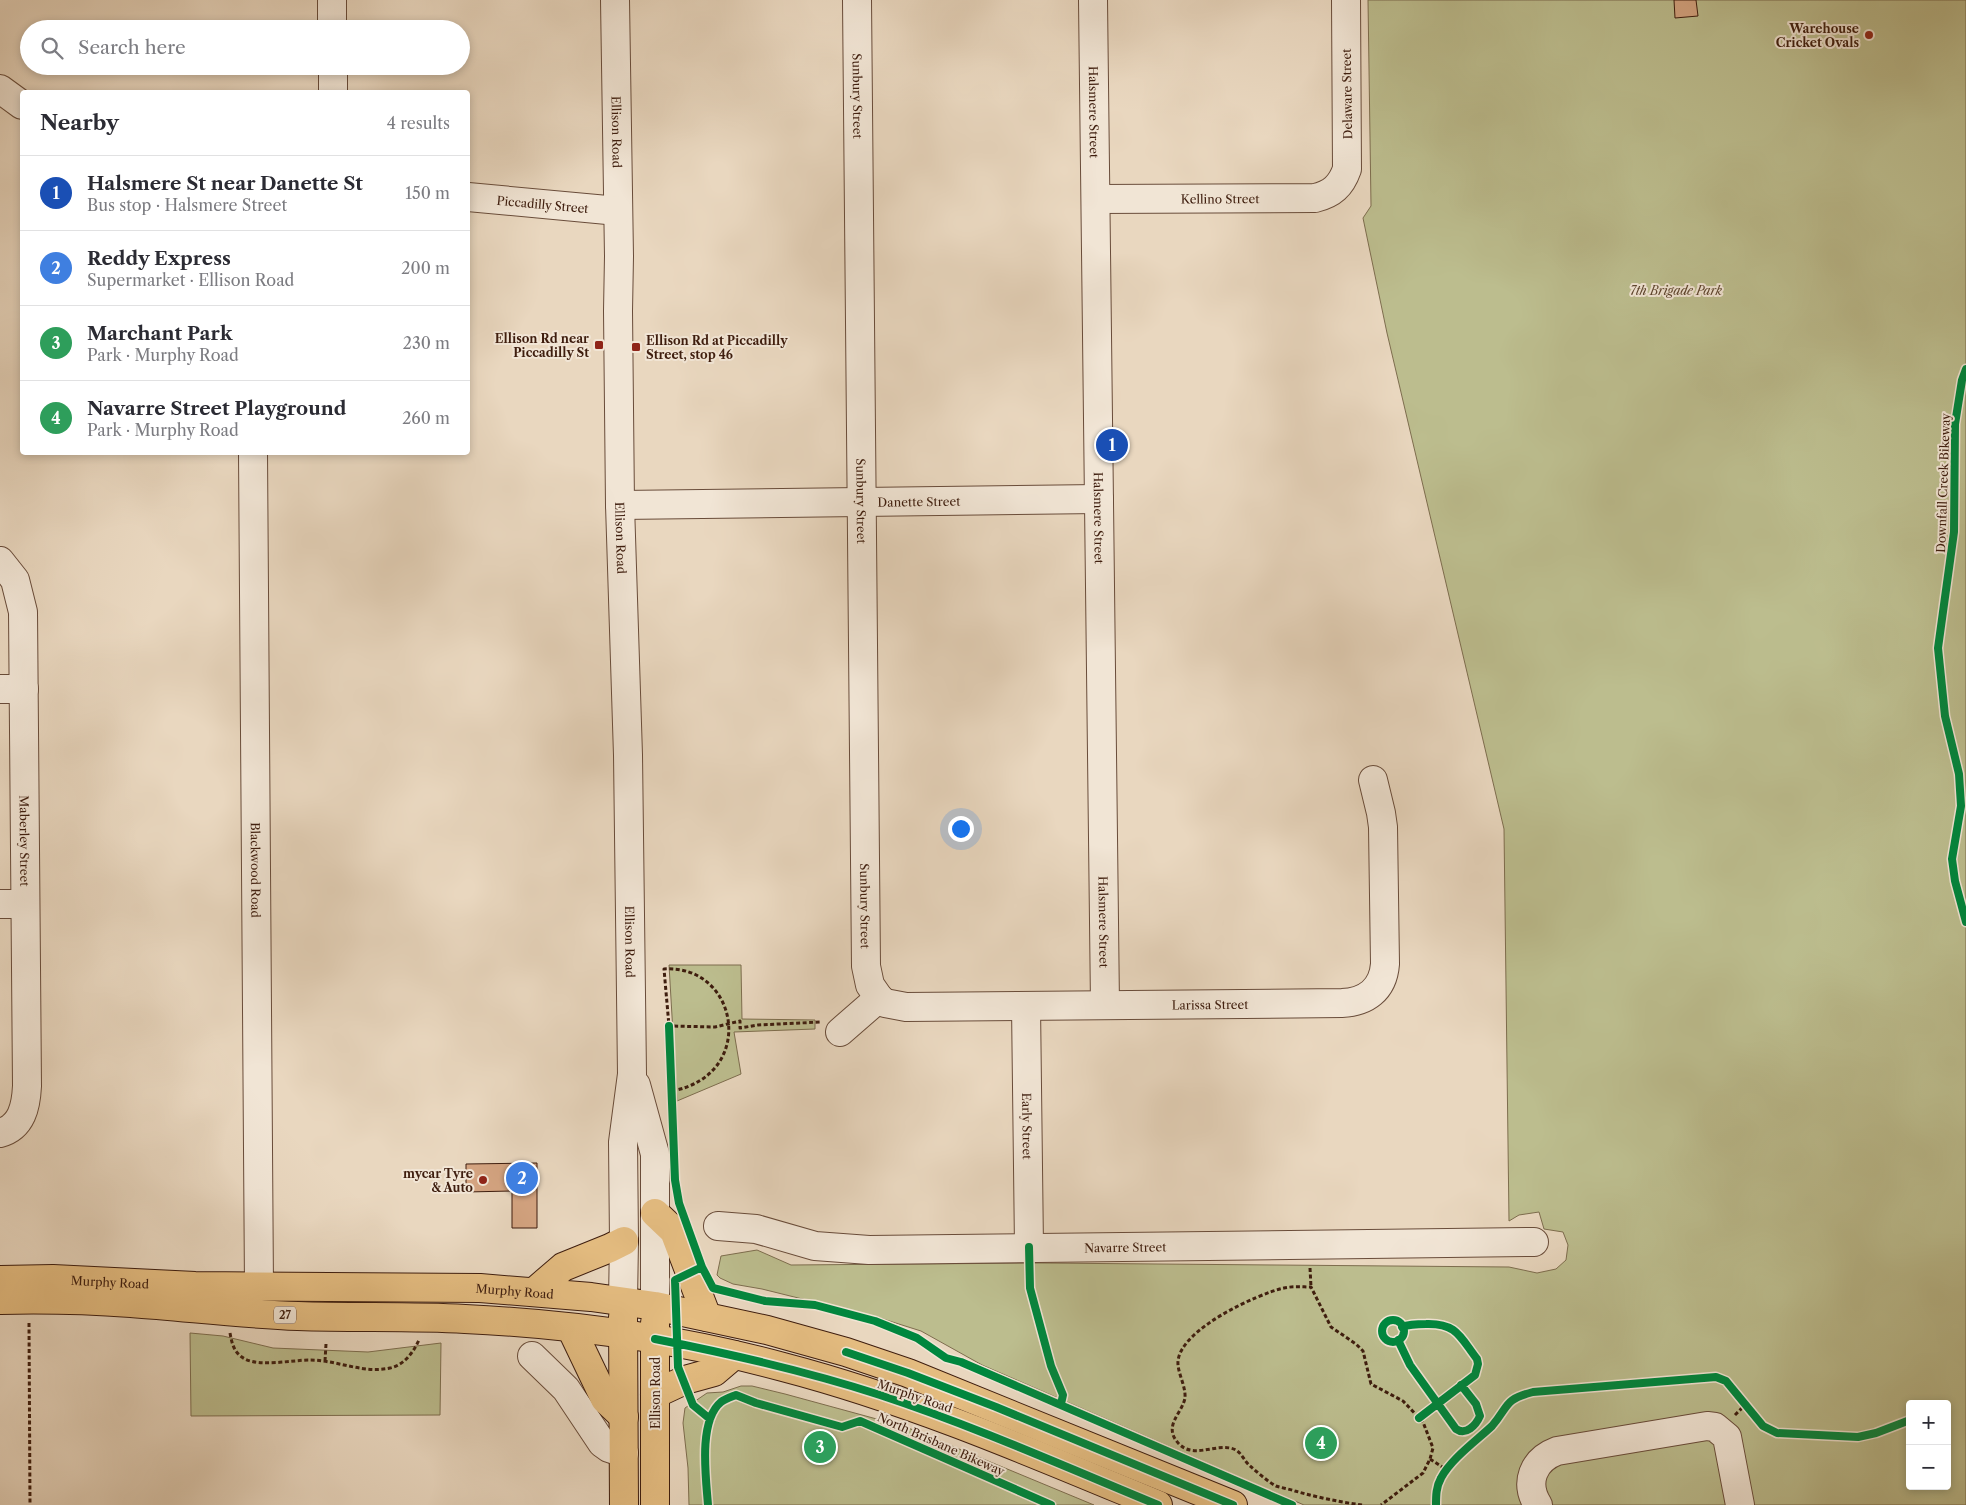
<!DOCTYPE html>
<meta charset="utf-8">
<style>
:root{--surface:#fff;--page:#f7f7f7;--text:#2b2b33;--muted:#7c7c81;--line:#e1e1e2;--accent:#db2777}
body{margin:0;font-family:"Libre Caslon Text",serif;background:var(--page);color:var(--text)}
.controls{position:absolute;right:15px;bottom:15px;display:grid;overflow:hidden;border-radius:5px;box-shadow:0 2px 8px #0003}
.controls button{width:45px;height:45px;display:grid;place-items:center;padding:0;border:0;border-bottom:1px solid var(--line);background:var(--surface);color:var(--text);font:25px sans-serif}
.you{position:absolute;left:960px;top:828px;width:18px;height:18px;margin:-12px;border:4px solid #fff;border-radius:50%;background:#1a73e8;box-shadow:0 0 0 8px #1a73e833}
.badge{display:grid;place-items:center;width:32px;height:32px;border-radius:50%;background:var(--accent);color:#fff;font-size:16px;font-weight:700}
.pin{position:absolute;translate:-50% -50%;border:2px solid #fff;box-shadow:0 1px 5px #0006}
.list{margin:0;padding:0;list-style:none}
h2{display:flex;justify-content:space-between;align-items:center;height:65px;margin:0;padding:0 20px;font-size:21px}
h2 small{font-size:16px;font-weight:400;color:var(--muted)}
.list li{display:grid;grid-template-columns:32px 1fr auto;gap:15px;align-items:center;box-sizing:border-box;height:75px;padding:0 20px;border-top:1px solid var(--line)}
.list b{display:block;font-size:19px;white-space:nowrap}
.list p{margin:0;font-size:16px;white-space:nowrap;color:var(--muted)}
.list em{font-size:16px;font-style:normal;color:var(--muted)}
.icon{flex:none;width:28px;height:28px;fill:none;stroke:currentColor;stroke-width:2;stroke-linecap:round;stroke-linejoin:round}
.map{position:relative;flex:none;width:1966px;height:1505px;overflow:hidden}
.search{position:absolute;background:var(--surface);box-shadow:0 2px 8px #0003;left:20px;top:20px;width:450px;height:55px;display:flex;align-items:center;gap:12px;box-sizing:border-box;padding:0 18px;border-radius:28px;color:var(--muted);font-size:19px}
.panel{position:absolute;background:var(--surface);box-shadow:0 2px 8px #0003;left:20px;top:90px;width:450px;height:365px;border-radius:5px}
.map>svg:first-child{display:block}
</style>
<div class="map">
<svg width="1966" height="1505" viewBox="0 0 1966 1505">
<rect width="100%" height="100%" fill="#e9d7bf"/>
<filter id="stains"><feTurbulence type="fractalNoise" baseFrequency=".004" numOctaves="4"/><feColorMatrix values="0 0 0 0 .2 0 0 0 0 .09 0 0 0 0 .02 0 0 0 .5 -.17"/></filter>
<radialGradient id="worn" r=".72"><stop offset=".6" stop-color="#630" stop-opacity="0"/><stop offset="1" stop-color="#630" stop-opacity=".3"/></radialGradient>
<path fill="#bcbd8e" stroke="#7d6d4e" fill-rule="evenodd" d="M1368 0H1966V1505H1304L982 1365 921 1331 883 1319 762 1289 733 1284 720 1278 717 1275 721 1256 757 1250 791 1265 1040 1263 1509 1267 1537 1273 1556 1269 1566 1260 1568 1245 1563 1232 1544 1229 1539 1212 1519 1215 1509 1221 1504 829 1387 333 1363 218 1371 206ZM1910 1404H1947V1486H1910Z
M669 965H741L742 1019 815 1020V1029L734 1032 741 1074 677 1101Z
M190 1333 223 1336 273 1348 368 1352 441 1343 440 1415 191 1416Z
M741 1386H752L785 1394 906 1427 1094 1505H689L688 1468 683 1423 685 1408 707 1393 723 1392Z"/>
<path fill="#d4a481" stroke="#3e1d0e" d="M1674 0H1696L1698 16 1675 18Z
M537 1163V1228H512V1191L466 1192V1164Z"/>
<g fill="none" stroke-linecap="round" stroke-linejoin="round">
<defs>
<g id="minor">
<path d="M332 0V29"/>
<path id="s1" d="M615 0 619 256 618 311 620 505 628 755 632 1074 623 1142 624 1241 623 1301"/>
<path id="s2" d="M857 0 866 966 870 985 879 998"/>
<path id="s3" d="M1093 0 1105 1005"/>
<path d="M333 66V92"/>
<path d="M0 89 22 105"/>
<path id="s4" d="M468 197 618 211"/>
<path id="s5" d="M1096 199 1315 198C1332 194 1341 186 1347 169L1346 0"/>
<path id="s6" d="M253 452 259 1287"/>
<path id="s7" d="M620 505 1099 499"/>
<path id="s8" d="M0 561 15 580 23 612 27 1086C26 1106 22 1127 0 1133"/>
<path d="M0 689H24"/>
<path d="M0 904H25"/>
<path id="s9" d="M1026 1006 1029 1247"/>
<path id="s10" d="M840 1032 879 998 885 1003 906 1007 1342 1003C1366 1002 1383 990 1385 964L1383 827 1381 813 1373 780"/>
<path d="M636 1085 655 1154V1306"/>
<path id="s11" d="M718 1226 756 1229 815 1246 869 1250 1534 1242"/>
<path d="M532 1356 566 1389 602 1443 609 1448 624 1453"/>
<path d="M1538 1505C1524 1483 1533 1460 1557 1451L1707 1426 1715 1427 1727 1437 1740 1505"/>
</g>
<g id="major">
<path d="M655 1213 674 1231 707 1317"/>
<path id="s12" d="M0 1280 53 1279 195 1286 480 1288 591 1297 655 1306 767 1330 846 1352 908 1373 1233 1505"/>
<path d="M534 1292 563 1267 610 1248 624 1241"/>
<path d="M0 1300C44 1299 88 1300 131 1303 187 1307 242 1314 298 1316 354 1318 410 1316 465 1319 572 1324 680 1339 783 1367 913 1401 1035 1454 1158 1505"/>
<path d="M623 1317 624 1505"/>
<path d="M571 1328 605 1399 624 1417"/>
<path d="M655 1394 685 1380 714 1372 734 1355"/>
<path d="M655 1505V1323"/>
</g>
</defs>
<use href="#minor" stroke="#694c3a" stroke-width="30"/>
<use href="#major" stroke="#3e1d0e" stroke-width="30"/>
<path stroke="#3e1d0e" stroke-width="3" stroke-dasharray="4 2.5" stroke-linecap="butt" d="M672 1091C758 1075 739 964 664 969L669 1026 715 1027 740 1021V1028L758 1025 821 1022
M1310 1268 1311 1287
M29 1323 30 1505
M230 1333C232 1344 234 1353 245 1359 261 1367 292 1360 310 1360 337 1360 363 1374 390 1368 404 1365 413 1353 419 1340
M325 1361 326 1344
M1735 1415 1745 1405
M1430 1459 1447 1470
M1362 1505C1339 1502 1316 1497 1295 1491 1289 1489 1282 1488 1276 1486 1267 1481 1257 1472 1249 1465 1242 1458 1241 1450 1230 1448 1213 1445 1193 1458 1179 1444 1162 1426 1182 1414 1185 1398 1186 1386 1177 1372 1178 1361 1181 1329 1257 1294 1284 1288 1293 1286 1302 1287 1311 1287L1331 1327 1356 1344 1363 1351 1371 1384 1403 1401 1423 1422 1433 1448 1430 1459 1423 1473 1381 1505"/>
<use href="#minor" stroke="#f1e5d5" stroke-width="28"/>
<use href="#major" stroke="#e4bc80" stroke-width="28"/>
<defs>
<path id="cycleway" d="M1966 369 1962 380 1955 424 1954 532 1938 648 1945 716 1959 774 1961 806 1952 859 1955 881 1966 922
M669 1026 675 1180 679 1203 702 1267 675 1280 678 1367 693 1405 710 1419
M1029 1247 1030 1288 1051 1366 1063 1395 1061 1404
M702 1267 713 1288 765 1301 815 1305 875 1321 917 1338 946 1358 961 1362 1292 1505
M1382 1331a11 11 0 1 1 22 0a11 11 0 1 1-22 0Z
M1402 1327C1410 1324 1417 1324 1426 1324 1457 1323 1460 1337 1477 1359L1478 1364 1475 1375 1419 1418
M655 1339C731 1354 806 1371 880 1395 974 1426 1066 1467 1158 1505
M1398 1340 1410 1365 1456 1429C1466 1436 1476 1425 1480 1416L1476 1404 1461 1385
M846 1352 908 1373 996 1407 1233 1505
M708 1505C706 1478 698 1421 721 1402 725 1399 731 1397 736 1395L756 1403 842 1427 860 1421 1051 1505
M1436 1505C1436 1496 1436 1487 1441 1478 1451 1459 1476 1441 1492 1426 1510 1405 1503 1400 1533 1392L1716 1377 1726 1381 1763 1426 1777 1433 1858 1437 1876 1433 1910 1420"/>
</defs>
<use href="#cycleway" stroke="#f1e5d5" stroke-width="11"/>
<use href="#cycleway" stroke="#00873e" stroke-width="8"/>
</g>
<g fill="#8f2418" stroke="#f1e5d5" stroke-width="2">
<circle cx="1869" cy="35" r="5"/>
<rect x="594" y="340" width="10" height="10" rx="2.5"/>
<rect x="631" y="342" width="10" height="10" rx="2.5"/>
<circle cx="483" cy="1180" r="5"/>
</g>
<g text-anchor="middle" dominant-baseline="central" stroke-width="4" stroke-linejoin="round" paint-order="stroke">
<rect fill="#f1e5d5" stroke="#74594a" stroke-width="1" x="274" y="1306.5" width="22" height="17" rx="4"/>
<g font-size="11" font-weight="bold" fill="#3e1d0e">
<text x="285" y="1315">27</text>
</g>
<g font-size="12" font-weight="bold" fill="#3e1d0e" stroke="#f1e5d5" text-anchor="end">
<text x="1859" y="28">Warehouse<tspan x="1859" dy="14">Cricket Ovals</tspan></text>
<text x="589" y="338">Ellison Rd near<tspan x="589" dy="14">Piccadilly St</tspan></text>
<text x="646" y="340" text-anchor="start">Ellison Rd at Piccadilly<tspan x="646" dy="14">Street, stop 46</tspan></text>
<text x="473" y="1173">mycar Tyre<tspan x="473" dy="14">&amp; Auto</tspan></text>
</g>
<g font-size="12" fill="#3e1d0e" stroke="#f1e5d5">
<text transform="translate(1347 94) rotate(-91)">Delaware Street</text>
<text stroke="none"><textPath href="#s2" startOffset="96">Sunbury Street</textPath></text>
<text stroke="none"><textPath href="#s3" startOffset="112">Halsmere Street</textPath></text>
<text stroke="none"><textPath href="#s1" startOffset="132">Ellison Road</textPath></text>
<text stroke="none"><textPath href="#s5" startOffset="124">Kellino Street</textPath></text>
<text stroke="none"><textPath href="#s4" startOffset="75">Piccadilly Street</textPath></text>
<text transform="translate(1943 483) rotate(-88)">Downfall Creek Bikeway</text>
<text stroke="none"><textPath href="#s2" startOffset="501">Sunbury Street</textPath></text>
<text stroke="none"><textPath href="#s7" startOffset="299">Danette Street</textPath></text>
<text stroke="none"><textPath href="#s3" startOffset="518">Halsmere Street</textPath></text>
<text stroke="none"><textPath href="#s1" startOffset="538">Ellison Road</textPath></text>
<text stroke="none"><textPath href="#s8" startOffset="286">Maberley Street</textPath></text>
<text stroke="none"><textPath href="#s6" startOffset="418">Blackwood Road</textPath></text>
<text stroke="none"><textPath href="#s2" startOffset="906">Sunbury Street</textPath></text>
<text stroke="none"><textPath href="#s3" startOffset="922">Halsmere Street</textPath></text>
<text stroke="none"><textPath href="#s1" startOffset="942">Ellison Road</textPath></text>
<text stroke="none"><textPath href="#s10" startOffset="385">Larissa Street</textPath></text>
<text stroke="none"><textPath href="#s9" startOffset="120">Early Street</textPath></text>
<text stroke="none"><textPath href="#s11" startOffset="410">Navarre Street</textPath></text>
<text stroke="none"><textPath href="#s12" startOffset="110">Murphy Road</textPath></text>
<text stroke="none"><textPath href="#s12" startOffset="515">Murphy Road</textPath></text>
<text transform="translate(655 1393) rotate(-90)">Ellison Road</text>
<text transform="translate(915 1396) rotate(19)">Murphy Road</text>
<text transform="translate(941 1444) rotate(24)">North Brisbane Bikeway</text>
</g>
<g font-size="12" font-style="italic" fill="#5e452e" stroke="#f1e5d5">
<text x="1676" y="290">7th Brigade Park</text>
</g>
</g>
<rect width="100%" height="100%" filter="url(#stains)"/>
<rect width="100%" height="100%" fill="url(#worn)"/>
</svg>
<div class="controls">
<button>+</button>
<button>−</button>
</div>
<div class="you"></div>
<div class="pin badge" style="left:1112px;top:445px;background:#1a4fb4">1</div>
<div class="pin badge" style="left:522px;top:1178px;background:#3f7fe0">2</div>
<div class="pin badge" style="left:820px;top:1447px;background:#2e9e5b">3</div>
<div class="pin badge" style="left:1321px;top:1443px;background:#2e9e5b">4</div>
<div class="search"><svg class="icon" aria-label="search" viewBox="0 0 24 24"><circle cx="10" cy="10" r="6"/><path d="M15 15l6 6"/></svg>Search here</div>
<section class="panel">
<h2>Nearby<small>4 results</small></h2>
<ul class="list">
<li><span class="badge" style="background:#1a4fb4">1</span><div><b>Halsmere St near Danette St</b><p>Bus stop · Halsmere Street</p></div><em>150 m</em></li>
<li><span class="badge" style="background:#3f7fe0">2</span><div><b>Reddy Express</b><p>Supermarket · Ellison Road</p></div><em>200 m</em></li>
<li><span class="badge" style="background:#2e9e5b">3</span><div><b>Marchant Park</b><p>Park · Murphy Road</p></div><em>230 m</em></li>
<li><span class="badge" style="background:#2e9e5b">4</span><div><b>Navarre Street Playground</b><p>Park · Murphy Road</p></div><em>260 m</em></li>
</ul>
</section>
</div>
